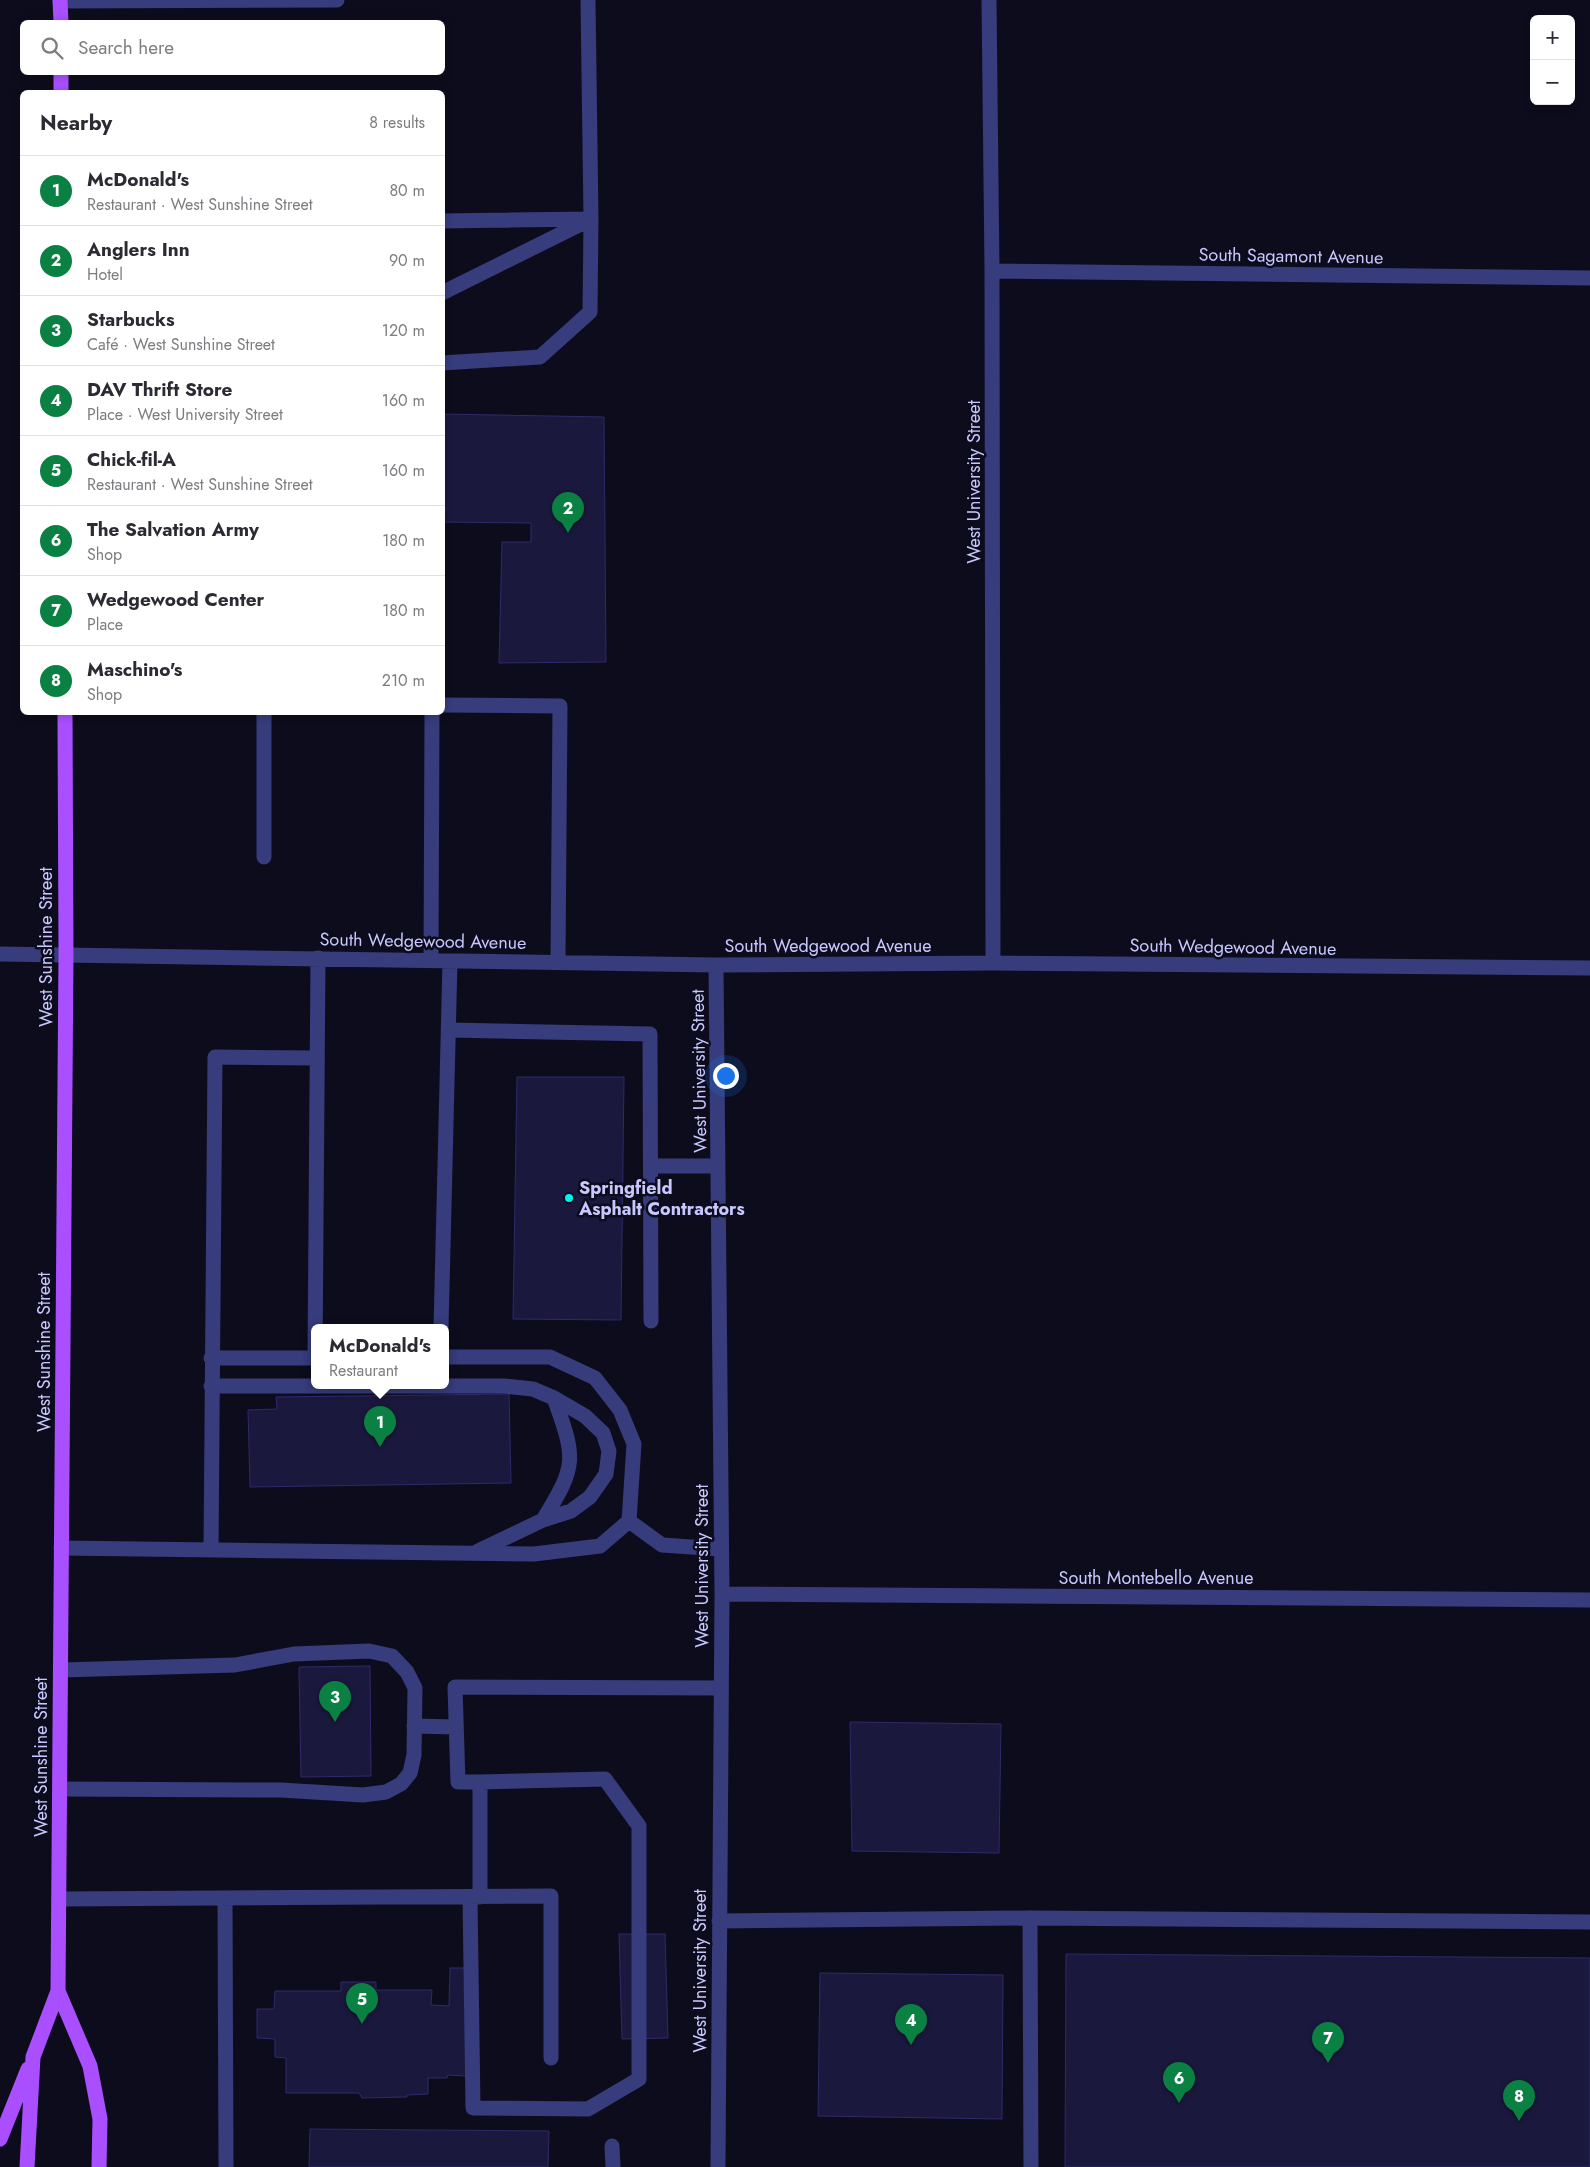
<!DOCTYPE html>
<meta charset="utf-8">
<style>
:root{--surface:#fff;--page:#f2f2f3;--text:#2b2b33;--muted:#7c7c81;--line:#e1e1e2;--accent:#0b8043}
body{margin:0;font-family:Jost,sans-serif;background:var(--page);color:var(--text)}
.controls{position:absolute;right:15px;top:15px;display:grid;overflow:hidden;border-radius:8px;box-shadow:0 2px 8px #0003}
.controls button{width:45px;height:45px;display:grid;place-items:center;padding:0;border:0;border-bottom:1px solid var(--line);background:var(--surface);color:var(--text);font:25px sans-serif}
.you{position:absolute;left:725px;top:1075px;width:18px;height:18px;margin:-12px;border:4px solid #fff;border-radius:50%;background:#1a73e8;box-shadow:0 0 0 8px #1a73e833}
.badge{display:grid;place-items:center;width:32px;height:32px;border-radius:50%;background:var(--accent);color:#fff;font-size:16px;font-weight:700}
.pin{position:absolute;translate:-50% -41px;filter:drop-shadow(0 1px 2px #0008)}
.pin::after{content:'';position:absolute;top:26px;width:18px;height:15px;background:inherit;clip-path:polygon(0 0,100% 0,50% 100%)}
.popup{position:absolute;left:311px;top:1324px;width:138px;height:65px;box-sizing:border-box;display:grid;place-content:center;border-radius:8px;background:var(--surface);filter:drop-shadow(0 1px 4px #0005);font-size:16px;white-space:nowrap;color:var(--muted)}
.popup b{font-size:19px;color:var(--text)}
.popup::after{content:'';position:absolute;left:50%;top:100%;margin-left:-10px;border:10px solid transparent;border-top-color:var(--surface)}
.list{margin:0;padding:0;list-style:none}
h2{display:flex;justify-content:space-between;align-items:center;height:65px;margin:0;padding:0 20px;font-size:21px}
h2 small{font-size:16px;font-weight:400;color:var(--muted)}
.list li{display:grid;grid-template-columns:32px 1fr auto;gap:15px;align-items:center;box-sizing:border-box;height:70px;padding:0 20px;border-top:1px solid var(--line)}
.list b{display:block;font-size:19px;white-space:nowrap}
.list p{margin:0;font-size:16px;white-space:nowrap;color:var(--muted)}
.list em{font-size:16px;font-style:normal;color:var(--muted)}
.icon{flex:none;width:28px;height:28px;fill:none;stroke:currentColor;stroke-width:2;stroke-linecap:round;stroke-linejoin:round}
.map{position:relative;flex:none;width:1590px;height:2167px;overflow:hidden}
.search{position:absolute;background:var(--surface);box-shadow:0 2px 8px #0003;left:20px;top:20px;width:425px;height:55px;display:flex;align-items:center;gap:12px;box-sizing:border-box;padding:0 18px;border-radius:8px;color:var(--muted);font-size:19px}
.panel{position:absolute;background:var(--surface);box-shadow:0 2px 8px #0003;left:20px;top:90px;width:425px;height:625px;border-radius:8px}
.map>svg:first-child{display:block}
</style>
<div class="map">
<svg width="1590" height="2167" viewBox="0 0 1590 2167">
<rect width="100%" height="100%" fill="#0d0c1d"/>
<path fill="#1b183e" stroke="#2f2a6a" d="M442 414 604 417 606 662 499 663 502 542H531V523L442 522Z
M517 1077H624L621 1320 513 1319Z
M509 1394 511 1483 250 1487 248 1410 277 1409 276 1397Z
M370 1666 371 1776 301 1777 299 1667Z
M850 1722 1001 1724 999 1853 852 1851Z
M619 1934H665L668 2038 622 2039Z
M1066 1954 1590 1958V2167H1065Z
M450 1968H466V2076L448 2075 447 2078H428V2094L407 2095V2097L362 2098 359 2093H286V2058L275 2057V2039L257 2038V2009H274L275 1991H341V1982H376V1990H432L431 2005 449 2006Z
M820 1973 1003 1975 1002 2119 818 2116Z
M310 2129 549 2131 548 2167H309Z"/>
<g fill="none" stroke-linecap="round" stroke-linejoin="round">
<path stroke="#363c7c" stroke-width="15" d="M989 0 992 271 993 963
M60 1 337 0
M442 221 591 219 588 0
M992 271 1590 278
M442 293 591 219 590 312 540 357 442 363
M442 705 560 706 558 962
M264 712V857
M0 954 716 965 993 963 1590 968
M431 961 432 712
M716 965 722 1594 718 2167
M449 1030 650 1034 651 1321
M651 1166H718
M441 1328 450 961
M211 1358H315
M315 1358 318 958
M211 1386H504L533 1389 554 1398 585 1416 603 1433 609 1451 606 1474 590 1497 571 1511 543 1520 478 1551
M543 1520C577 1465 576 1459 554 1398
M629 1521 662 1545 721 1549
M61 1548 534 1554 600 1546 629 1521 634 1444 620 1410 595 1378 550 1357H445
M211 1549 215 1057 316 1058
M722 1594 1590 1600
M414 1726 456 1727
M60 1789 281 1790 363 1795 386 1792 401 1784 410 1773 414 1755 415 1688 407 1672 392 1656 369 1651 294 1654 235 1665 61 1670
M470 1897 473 2108 588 2109 639 2079V1826L605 1779 480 1782
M480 1897V1782H458L455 1687 721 1688
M225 1898 226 2167
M60 1899 551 1896V2058
M1030 1918 1031 2167
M719 1921 1030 1918 1590 1922
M612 2146 613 2167"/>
<path stroke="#a94fff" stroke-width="15" d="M60 0 61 22
M61 72V92
M58 1991 90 2066 100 2119 99 2167
M0 2139 28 2069
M27 2167 33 2057 58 1991 66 954 65 712"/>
</g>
<circle fill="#00f2ef" stroke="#0d0c1d" stroke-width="2" cx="569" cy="1198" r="5"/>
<g text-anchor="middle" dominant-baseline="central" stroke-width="5" stroke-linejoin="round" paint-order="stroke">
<g font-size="18" fill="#c8c8ff" stroke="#0d0c1d">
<text transform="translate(1291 256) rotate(1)">South Sagamont Avenue</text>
<text transform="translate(974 482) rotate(-90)">West University Street</text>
<text transform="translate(423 941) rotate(1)">South Wedgewood Avenue</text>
<text x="828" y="946">South Wedgewood Avenue</text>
<text transform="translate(46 947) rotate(-90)">West Sunshine Street</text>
<text transform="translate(1233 947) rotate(1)">South Wedgewood Avenue</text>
<text transform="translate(699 1071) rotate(-91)">West University Street</text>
<text transform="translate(44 1352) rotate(-90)">West Sunshine Street</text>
<text transform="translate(702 1566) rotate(-90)">West University Street</text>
<text x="1156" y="1578">South Montebello Avenue</text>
<text transform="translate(41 1757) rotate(-90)">West Sunshine Street</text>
<text transform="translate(700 1971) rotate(-90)">West University Street</text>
</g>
<g font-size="18" font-weight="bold" fill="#c8c8ff" stroke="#0d0c1d" text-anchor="start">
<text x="579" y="1188">Springfield<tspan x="579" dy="21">Asphalt Contractors</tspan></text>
</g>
</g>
</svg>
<div class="controls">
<button>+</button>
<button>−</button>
</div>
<div class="you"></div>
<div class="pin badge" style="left:380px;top:1447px">1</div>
<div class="popup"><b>McDonald's</b>Restaurant</div>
<div class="pin badge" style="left:568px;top:533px">2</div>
<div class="pin badge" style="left:335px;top:1722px">3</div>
<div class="pin badge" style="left:911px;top:2045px">4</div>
<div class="pin badge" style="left:362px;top:2024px">5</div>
<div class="pin badge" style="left:1179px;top:2103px">6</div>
<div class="pin badge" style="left:1328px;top:2063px">7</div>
<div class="pin badge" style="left:1519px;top:2121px">8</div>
<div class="search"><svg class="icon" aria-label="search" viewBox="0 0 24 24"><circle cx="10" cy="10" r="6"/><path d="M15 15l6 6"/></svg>Search here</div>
<section class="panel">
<h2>Nearby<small>8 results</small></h2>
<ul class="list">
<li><span class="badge">1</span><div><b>McDonald's</b><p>Restaurant · West Sunshine Street</p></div><em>80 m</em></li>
<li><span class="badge">2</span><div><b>Anglers Inn</b><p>Hotel</p></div><em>90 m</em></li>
<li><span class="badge">3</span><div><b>Starbucks</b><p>Café · West Sunshine Street</p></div><em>120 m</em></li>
<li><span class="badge">4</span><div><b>DAV Thrift Store</b><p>Place · West University Street</p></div><em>160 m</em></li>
<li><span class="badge">5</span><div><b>Chick-fil-A</b><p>Restaurant · West Sunshine Street</p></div><em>160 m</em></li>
<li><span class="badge">6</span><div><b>The Salvation Army</b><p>Shop</p></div><em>180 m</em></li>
<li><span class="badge">7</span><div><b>Wedgewood Center</b><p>Place</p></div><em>180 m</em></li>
<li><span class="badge">8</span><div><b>Maschino's</b><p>Shop</p></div><em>210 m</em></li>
</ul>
</section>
</div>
